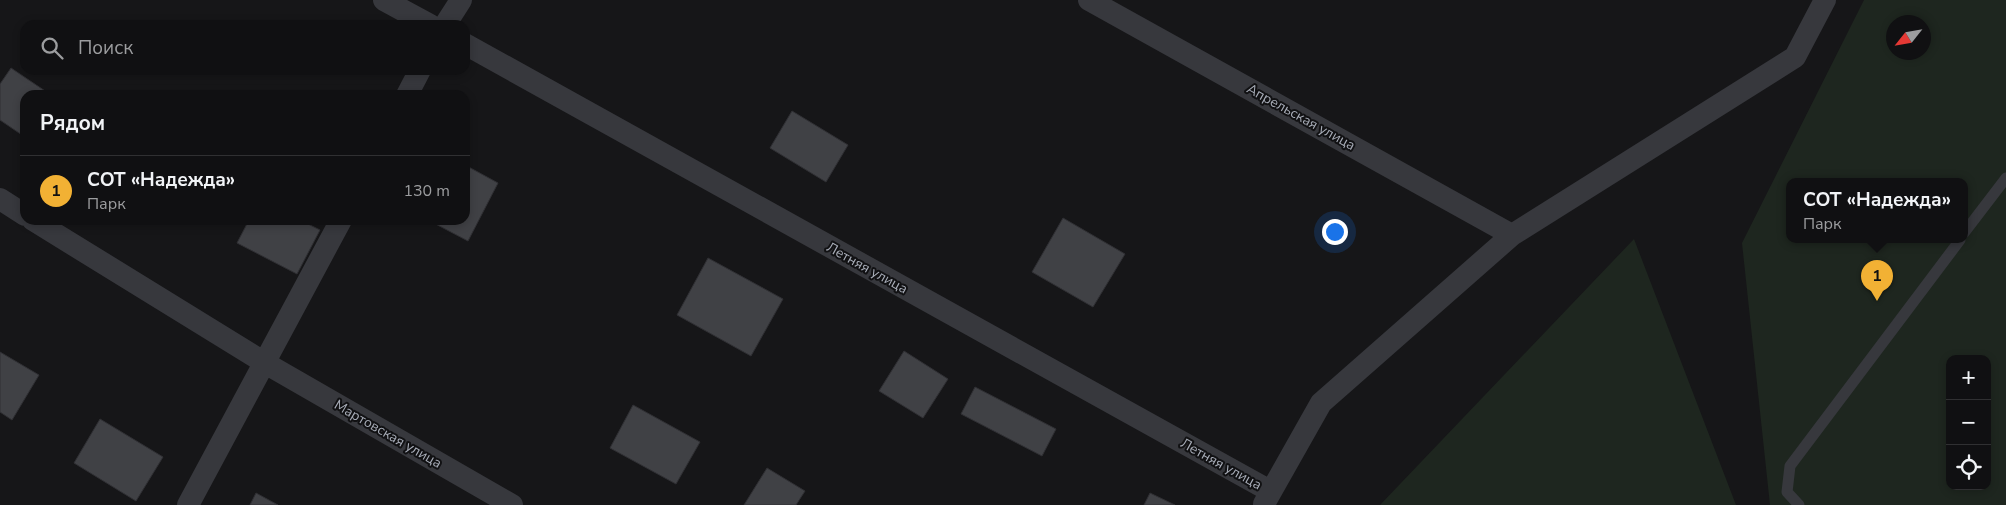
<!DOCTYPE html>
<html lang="ru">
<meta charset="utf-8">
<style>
:root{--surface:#101012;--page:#1e1e20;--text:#f1f3f6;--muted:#9c9d9f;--line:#303032;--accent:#f2b134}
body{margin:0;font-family:"Nunito Sans",sans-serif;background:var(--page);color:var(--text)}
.controls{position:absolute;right:15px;bottom:15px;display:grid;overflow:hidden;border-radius:10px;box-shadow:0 2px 8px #0003}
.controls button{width:45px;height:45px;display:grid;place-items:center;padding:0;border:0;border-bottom:1px solid var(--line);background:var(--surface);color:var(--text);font:25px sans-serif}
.compass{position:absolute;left:1886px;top:15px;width:45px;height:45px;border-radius:50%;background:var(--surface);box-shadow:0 2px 8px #0003;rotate:239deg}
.you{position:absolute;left:1334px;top:231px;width:18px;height:18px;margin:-12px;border:4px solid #fff;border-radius:50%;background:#1a73e8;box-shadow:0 0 0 8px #1a73e833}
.badge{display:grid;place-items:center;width:32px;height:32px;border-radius:50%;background:var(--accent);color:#111;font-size:16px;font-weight:700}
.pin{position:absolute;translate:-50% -41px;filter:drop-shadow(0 1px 2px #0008)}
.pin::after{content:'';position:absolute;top:26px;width:18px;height:15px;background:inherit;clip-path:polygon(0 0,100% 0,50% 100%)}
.popup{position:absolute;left:1786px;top:178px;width:182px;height:65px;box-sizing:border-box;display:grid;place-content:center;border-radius:10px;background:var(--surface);filter:drop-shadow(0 1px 4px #0005);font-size:16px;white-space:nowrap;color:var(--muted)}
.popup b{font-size:19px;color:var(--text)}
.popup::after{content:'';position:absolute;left:50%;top:100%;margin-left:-10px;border:10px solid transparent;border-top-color:var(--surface)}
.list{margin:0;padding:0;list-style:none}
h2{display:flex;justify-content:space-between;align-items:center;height:65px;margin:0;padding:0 20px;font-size:21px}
h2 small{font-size:16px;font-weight:400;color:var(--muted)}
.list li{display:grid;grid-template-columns:32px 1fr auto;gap:15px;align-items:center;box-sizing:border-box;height:70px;padding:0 20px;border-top:1px solid var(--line)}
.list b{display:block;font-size:19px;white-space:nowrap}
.list p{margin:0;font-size:16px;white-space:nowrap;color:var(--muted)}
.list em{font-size:16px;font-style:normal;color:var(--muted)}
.icon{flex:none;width:28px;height:28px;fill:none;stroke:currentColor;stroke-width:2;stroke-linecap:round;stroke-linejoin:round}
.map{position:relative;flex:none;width:2006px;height:505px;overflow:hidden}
.search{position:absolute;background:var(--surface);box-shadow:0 2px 8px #0003;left:20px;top:20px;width:450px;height:55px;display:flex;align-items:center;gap:12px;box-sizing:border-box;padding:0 18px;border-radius:15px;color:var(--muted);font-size:19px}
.panel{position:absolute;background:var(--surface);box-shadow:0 2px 8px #0003;left:20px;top:90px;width:450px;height:135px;border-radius:15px}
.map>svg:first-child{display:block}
</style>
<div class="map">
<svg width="2006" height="505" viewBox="0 0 2006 505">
<rect width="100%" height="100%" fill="#161618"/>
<path fill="#1e261f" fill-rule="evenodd" d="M1864 0H2006V505H1770L1742 243ZM1894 22H1924V52H1894ZM1790 182H1964V240H1790ZM1950 359H1987V486H1950Z
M1634 239 1736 505H1380Z"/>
<path fill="#404145" stroke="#303034" d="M11 68 51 95H25V137L0 120V84Z
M792 111 848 145 826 182 770 148Z
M465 165 498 183 468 241 428 220H465Z
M1063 218 1125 254 1093 307 1032 272Z
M249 220H300L320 230 297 274 237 243Z
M708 258 783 299 751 356 677 315Z
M904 351 948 379 923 418 879 391Z
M0 352 39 375 12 420 0 412Z
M975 387 1056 429 1042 456 961 414Z
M633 405 700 442 676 484 610 448Z
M100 419 163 457 136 501 74 463Z
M767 468 805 491 796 505H744Z
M256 493 278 505H250Z
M1150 493 1175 505H1144Z"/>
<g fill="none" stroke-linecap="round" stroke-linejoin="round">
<path stroke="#37383d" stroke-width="11" d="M1964 233 2006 178
M1799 505 1787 492 1790 466 1960 240"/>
<path stroke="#37383d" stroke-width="22" d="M384 0 430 25
M1089 0 1512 235
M445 25 461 0
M465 44 1270 491
M407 95 420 70
M0 199 25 215
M33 220 265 363 512 505
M1264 504 1321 403 1512 235 1795 57 1825 0
M188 505 341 220"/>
</g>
<g text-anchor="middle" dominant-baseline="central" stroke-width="4" stroke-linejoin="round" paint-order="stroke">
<g font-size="14" fill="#a8adb8" stroke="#111113">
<text transform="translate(1301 117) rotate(29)">Апрельская улица</text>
<text transform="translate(867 268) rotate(29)">Летняя улица</text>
<text transform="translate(388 434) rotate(30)">Мартовская улица</text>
<text transform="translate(1221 464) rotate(29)">Летняя улица</text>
</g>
</g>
</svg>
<div class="controls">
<button>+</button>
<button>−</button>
<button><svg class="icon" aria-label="locate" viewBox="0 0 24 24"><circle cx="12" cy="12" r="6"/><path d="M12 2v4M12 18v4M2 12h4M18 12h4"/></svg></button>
</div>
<svg class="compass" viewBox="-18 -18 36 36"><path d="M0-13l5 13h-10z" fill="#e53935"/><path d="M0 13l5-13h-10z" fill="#9c9d9f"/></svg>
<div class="you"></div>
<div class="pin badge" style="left:1877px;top:301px">1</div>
<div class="popup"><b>СОТ «Надежда»</b>Парк</div>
<div class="search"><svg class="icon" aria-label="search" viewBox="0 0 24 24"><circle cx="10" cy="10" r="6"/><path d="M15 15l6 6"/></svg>Поиск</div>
<section class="panel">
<h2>Рядом<small></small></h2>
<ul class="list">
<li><span class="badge">1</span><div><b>СОТ «Надежда»</b><p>Парк</p></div><em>130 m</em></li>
</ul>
</section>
</div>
